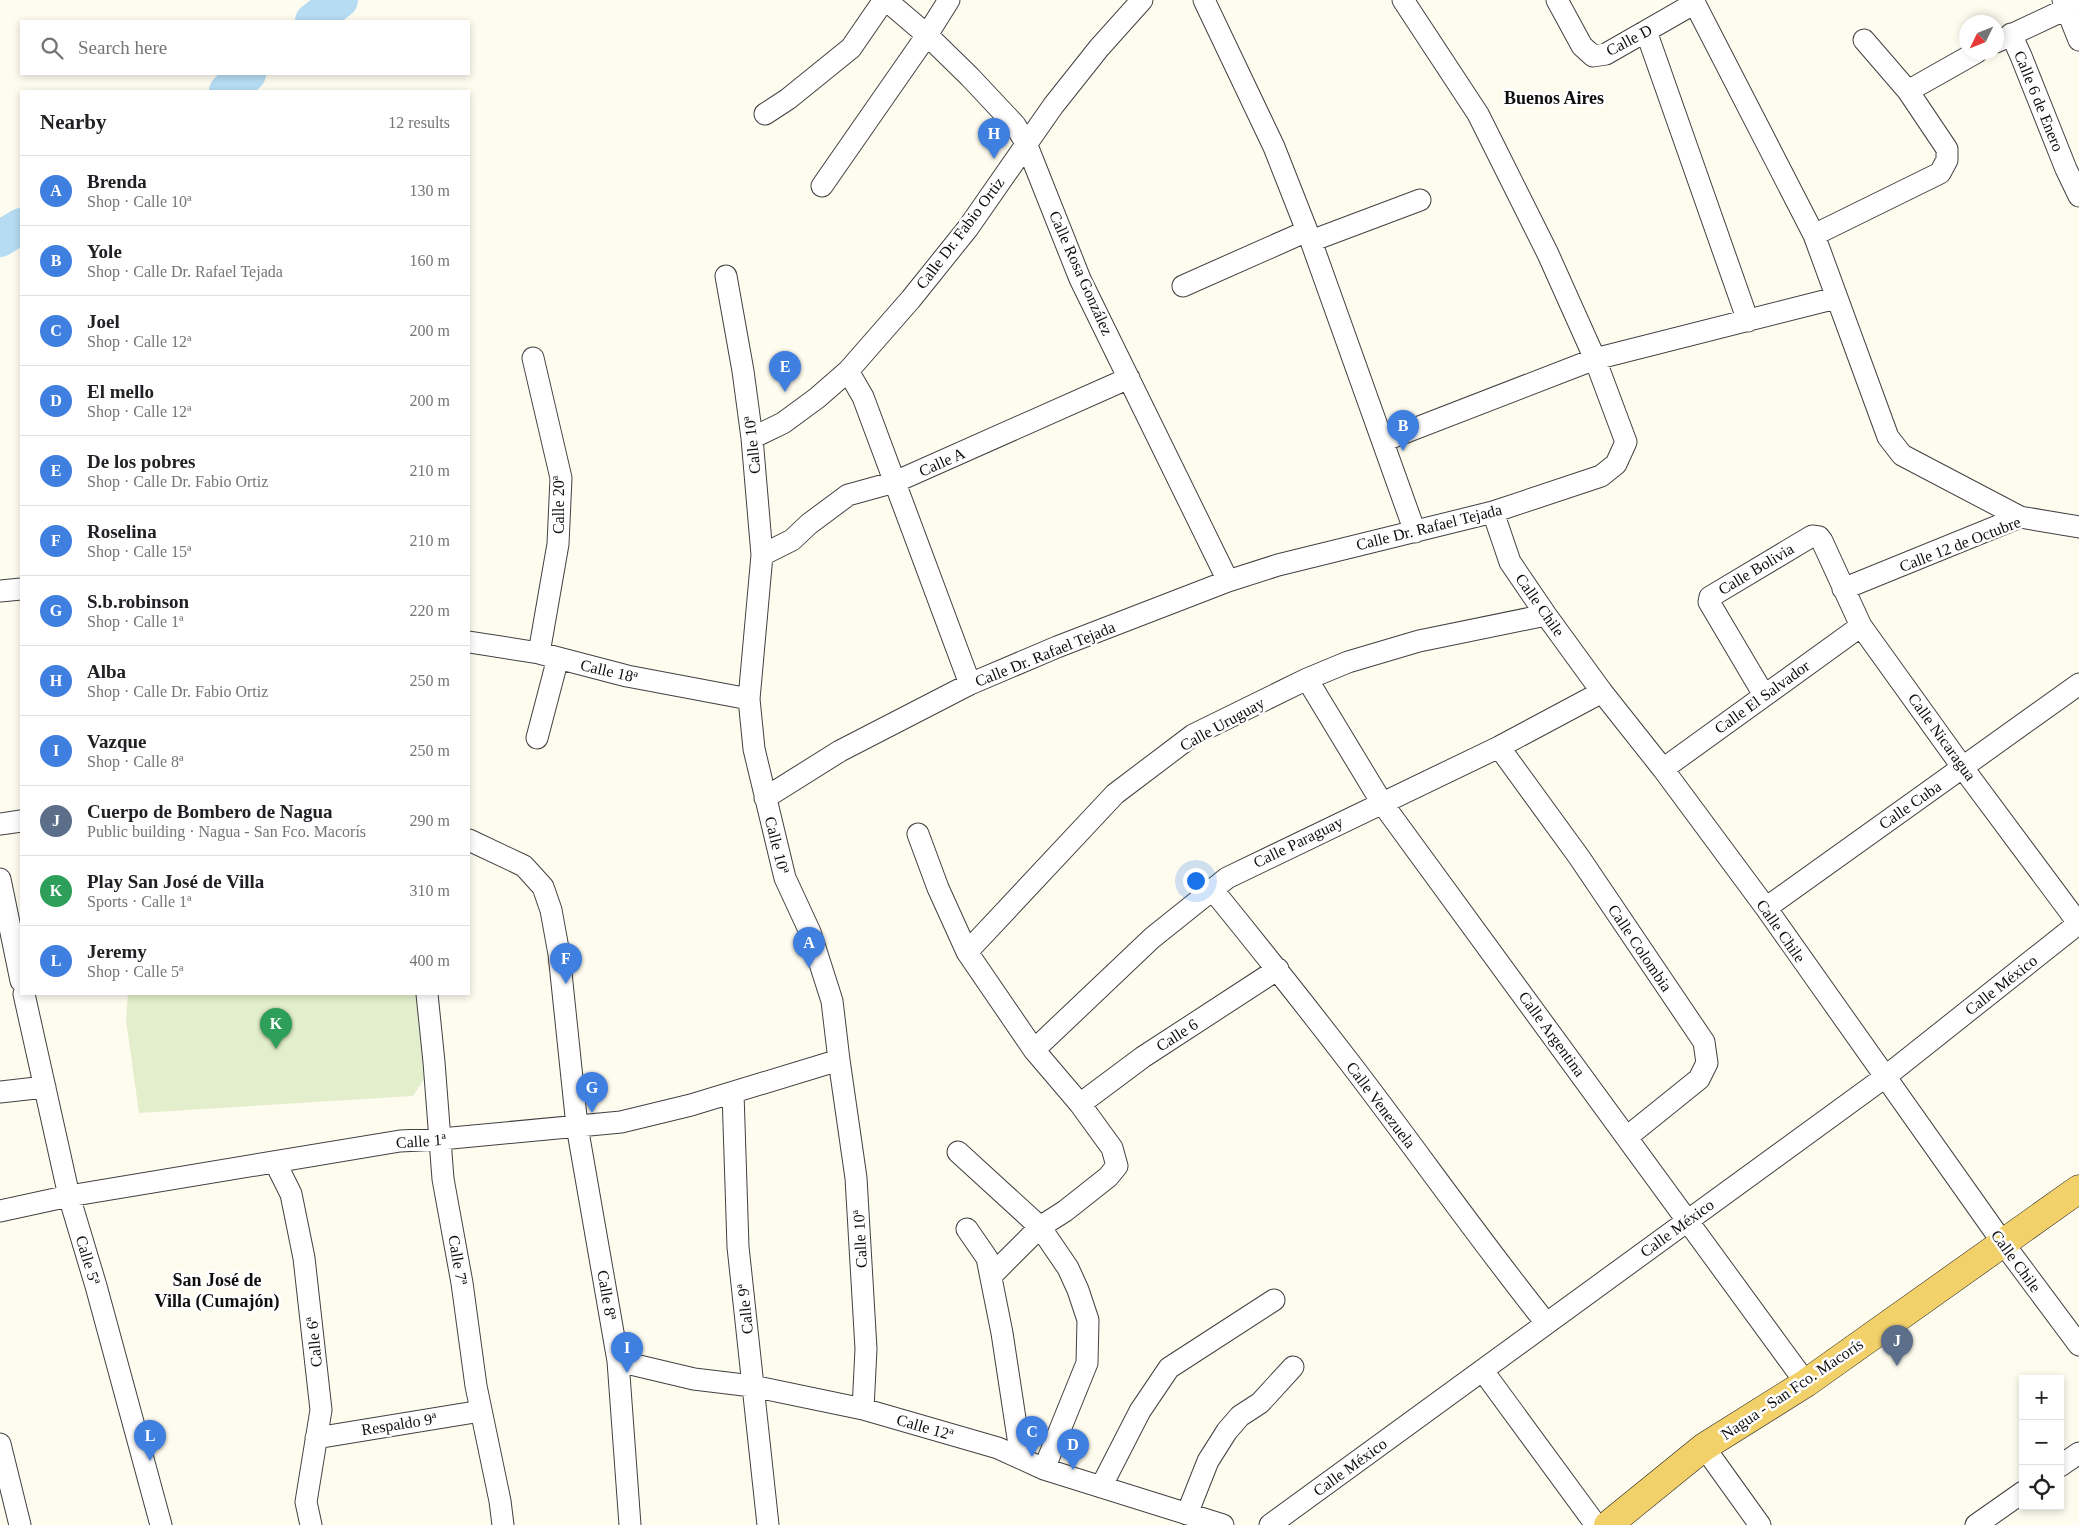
<!DOCTYPE html>
<meta charset="utf-8">
<style>
:root{--surface:#fff;--page:#f2f2f2;--text:#202124;--muted:#757577;--line:#e0e0e0;--accent:#b45309}
body{margin:0;font-family:Georgia,serif;background:var(--page);color:var(--text)}
.controls{position:absolute;right:15px;bottom:15px;display:grid;overflow:hidden;border-radius:0px;box-shadow:0 2px 8px #0003}
.controls button{width:45px;height:45px;display:grid;place-items:center;padding:0;border:0;border-bottom:1px solid var(--line);background:var(--surface);color:var(--text);font:25px sans-serif}
.compass{position:absolute;left:1959px;top:15px;width:45px;height:45px;border-radius:50%;background:var(--surface);box-shadow:0 2px 8px #0003;rotate:227deg}
.you{position:absolute;left:1195px;top:880px;width:18px;height:18px;margin:-12px;border:4px solid #fff;border-radius:50%;background:#1a73e8;box-shadow:0 0 0 8px #1a73e833}
.badge{display:grid;place-items:center;width:32px;height:32px;border-radius:50%;background:var(--accent);color:#fff;font-size:16px;font-weight:700}
.pin{position:absolute;translate:-50% -41px;filter:drop-shadow(0 1px 2px #0008)}
.pin::after{content:'';position:absolute;top:26px;width:18px;height:15px;background:inherit;clip-path:polygon(0 0,100% 0,50% 100%)}
.list{margin:0;padding:0;list-style:none}
h2{display:flex;justify-content:space-between;align-items:center;height:65px;margin:0;padding:0 20px;font-size:21px}
h2 small{font-size:16px;font-weight:400;color:var(--muted)}
.list li{display:grid;grid-template-columns:32px 1fr auto;gap:15px;align-items:center;box-sizing:border-box;height:70px;padding:0 20px;border-top:1px solid var(--line)}
.list b{display:block;font-size:19px;white-space:nowrap}
.list p{margin:0;font-size:16px;white-space:nowrap;color:var(--muted)}
.list em{font-size:16px;font-style:normal;color:var(--muted)}
.icon{flex:none;width:28px;height:28px;fill:none;stroke:currentColor;stroke-width:2;stroke-linecap:round;stroke-linejoin:round}
.map{position:relative;flex:none;width:2079px;height:1525px;overflow:hidden}
.search{position:absolute;background:var(--surface);box-shadow:0 2px 8px #0003;left:20px;top:20px;width:450px;height:55px;display:flex;align-items:center;gap:12px;box-sizing:border-box;padding:0 18px;border-radius:0px;color:var(--muted);font-size:19px}
.panel{position:absolute;background:var(--surface);box-shadow:0 2px 8px #0003;left:20px;top:90px;width:450px;height:905px;border-radius:0px}
.map>svg:first-child{display:block}
</style>
<div class="map">
<svg width="2079" height="1525" viewBox="0 0 2079 1525">
<rect width="100%" height="100%" fill="#fefbef"/>
<path fill="#e3efcc" d="M128 994H416L424 1079 413 1096 139 1113 126 1020Z"/>
<g fill="none" stroke-linecap="round" stroke-linejoin="round">
<path stroke="#b6dcf3" stroke-width="36" d="M313 21 340 0
M227 91 248 74
M0 239 21 226"/>
<defs>
<path id="minor" d="M886 0 927 35 970 77 1015 125 1026 143 1080 279 1228 581
M1204 0 1274 147 1311 241 1415 532
M1557 0 1582 46 1593 56 1606 54 1695 3
M1693 0 1814 235 1888 437 1902 455 2020 517
M2063 0 2079 40
M1646 31 1748 321
M2011 34 2021 56 2066 169 2079 196
M1996 42 2079 3
M1908 91 1977 52
M765 114 788 99 851 48 884 0
M822 186 927 35 949 0
M1814 235 1940 173 1947 160V149L1908 91 1864 40
M1311 241 1420 200
M726 276 743 371 752 438 762 555 749 699 754 749 785 878 810 932 832 1001 839 1060 856 1178 866 1349 863 1409
M1183 286 1307 231
M533 358 561 478 558 544 539 653
M848 371 863 397 970 684
M752 438 783 423 817 398 848 371 911 299 968 228 1053 106 1099 48 1142 0
M1383 441 1595 359 1836 298
M1493 512 1510 562 1546 615 1602 692 1663 769 1766 908 2003 1243 2079 1345
M762 555 792 540 809 524 848 495 895 482 1129 378
M1843 589 2020 517 2079 527
M0 591 21 589
M469 642 539 653 627 676 749 699
M1307 679 1382 803 1806 1383
M1764 695 1709 602 1710 597 1812 536 1819 537 1822 541 1861 626 1963 768 2079 924
M537 738 558 658
M1499 747 1579 857 1704 1042 1707 1063 1699 1079 1627 1137
M1663 769 1861 626
M765 798 840 751 970 684 1057 647 1228 581 1278 565 1493 512 1601 476 1616 464 1626 442 1595 359 1548 254 1478 114 1403 0
M0 824 21 821
M918 834 938 888 967 952 1034 1050 1080 1104 1112 1148 1117 1166 1108 1177 1065 1211 1040 1227 991 1276
M469 840 524 866 543 887 551 910 559 954 577 1126 618 1361 630 1525
M0 879 21 981
M1212 889C1260 948 1307 1007 1353 1067 1418 1152 1479 1239 1546 1323
M1766 908 2079 684
M967 952 1115 794 1193 735 1307 679 1348 662 1419 641 1546 615
M24 994 69 1196 96 1286 161 1525
M427 994 434 1062 443 1179 462 1283 476 1386 500 1501 503 1525
M1034 1050 1152 938 1227 878 1499 747 1602 692
M0 1092 45 1087
M733 1093 738 1247 768 1525
M1080 1104 1143 1057 1278 969
M958 1152 1040 1227 1068 1268 1078 1290 1088 1320 1087 1363 1044 1469
M275 1162 291 1194 304 1258 321 1410 306 1502 311 1525
M0 1211 69 1196 400 1141 441 1139 621 1122 691 1105 839 1060
M967 1229 987 1258 1002 1333 1021 1458
M618 1361 694 1379 752 1386 863 1409 998 1448 1044 1469 1223 1525
M1483 1371 1596 1525
M316 1438 481 1411
M0 1444 20 1525
M1704 1447 1760 1525
M2060 1466 2079 1453
M1101 1487 1140 1411 1169 1368 1274 1300
M1187 1514 1208 1461 1227 1431 1240 1416 1260 1403 1293 1367
M1270 1525 1885 1077 2079 923
M1976 1525 2023 1492"/>
<path id="major" d="M1608 1525 1704 1447 1806 1383 2079 1189"/>
</defs>
<use href="#minor" stroke="#414141" stroke-width="23"/>
<use href="#major" stroke="#1f1f1f" stroke-width="29"/>
<use href="#minor" stroke="#fff" stroke-width="21"/>
<use href="#major" stroke="#f2d16b" stroke-width="28"/>
</g>
<g text-anchor="middle" dominant-baseline="central" stroke-width="5" stroke-linejoin="round" paint-order="stroke">
<g font-size="16" fill="#0e0e0e" stroke="#fff">
<text transform="translate(1629 40) rotate(-28)">Calle D</text>
<text transform="translate(2039 101) rotate(68)">Calle 6 de Enero</text>
<text transform="translate(960 233) rotate(-53)">Calle Dr. Fabio Ortiz</text>
<text transform="translate(1081 273) rotate(66)">Calle Rosa González</text>
<text transform="translate(752 445) rotate(-96)">Calle 10ª</text>
<text transform="translate(942 462) rotate(-24)">Calle A</text>
<text transform="translate(558 505) rotate(-90)">Calle 20ª</text>
<text transform="translate(1429 527) rotate(-14)">Calle Dr. Rafael Tejada</text>
<text transform="translate(1960 544) rotate(-21)">Calle 12 de Octubre</text>
<text transform="translate(1756 569) rotate(-31)">Calle Bolivia</text>
<text transform="translate(1540 605) rotate(55)">Calle Chile</text>
<text transform="translate(1045 654) rotate(-22)">Calle Dr. Rafael Tejada</text>
<text transform="translate(609 671) rotate(13)">Calle 18ª</text>
<text transform="translate(1762 697) rotate(-36)">Calle El Salvador</text>
<text transform="translate(1222 724) rotate(-29)">Calle Uruguay</text>
<text transform="translate(1942 737) rotate(54)">Calle Nicaragua</text>
<text transform="translate(1910 805) rotate(-35)">Calle Cuba</text>
<text transform="translate(1298 842) rotate(-26)">Calle Paraguay</text>
<text transform="translate(777 845) rotate(76)">Calle 10ª</text>
<text transform="translate(1781 931) rotate(55)">Calle Chile</text>
<text transform="translate(1640 948) rotate(56)">Calle Colombia</text>
<text transform="translate(2001 985) rotate(-38)">Calle México</text>
<text transform="translate(1552 1034) rotate(54)">Calle Argentina</text>
<text transform="translate(1177 1035) rotate(-33)">Calle 6</text>
<text transform="translate(1381 1105) rotate(53)">Calle Venezuela</text>
<text transform="translate(421 1141) rotate(-4)">Calle 1ª</text>
<text transform="translate(1677 1228) rotate(-36)">Calle México</text>
<text transform="translate(860 1239) rotate(-93)">Calle 10ª</text>
<text transform="translate(88 1260) rotate(73)">Calle 5ª</text>
<text transform="translate(458 1260) rotate(80)">Calle 7ª</text>
<text transform="translate(2016 1261) rotate(54)">Calle Chile</text>
<text transform="translate(607 1295) rotate(80)">Calle 8ª</text>
<text transform="translate(745 1309) rotate(-96)">Calle 9ª</text>
<text transform="translate(314 1342) rotate(-96)">Calle 6ª</text>
<text transform="translate(1792 1389) rotate(-34)">Nagua - San Fco. Macorís</text>
<text transform="translate(399 1424) rotate(-9)">Respaldo 9ª</text>
<text transform="translate(925 1427) rotate(16)">Calle 12ª</text>
<text transform="translate(1350 1467) rotate(-36)">Calle México</text>
</g>
<g font-size="18" font-weight="bold" fill="#0e0e0e" stroke="#fff">
<text x="1554" y="98">Buenos Aires</text>
<text x="217" y="1280">San José de<tspan x="217" dy="21">Villa (Cumajón)</tspan></text>
</g>
</g>
</svg>
<div class="controls">
<button>+</button>
<button>−</button>
<button><svg class="icon" aria-label="locate" viewBox="0 0 24 24"><circle cx="12" cy="12" r="6"/><path d="M12 2v4M12 18v4M2 12h4M18 12h4"/></svg></button>
</div>
<svg class="compass" viewBox="-18 -18 36 36"><path d="M0-13l5 13h-10z" fill="#e53935"/><path d="M0 13l5-13h-10z" fill="#757577"/></svg>
<div class="you"></div>
<div class="pin badge" style="left:809px;top:968px;background:#3f7fe0">A</div>
<div class="pin badge" style="left:1403px;top:451px;background:#3f7fe0">B</div>
<div class="pin badge" style="left:1032px;top:1457px;background:#3f7fe0">C</div>
<div class="pin badge" style="left:1073px;top:1470px;background:#3f7fe0">D</div>
<div class="pin badge" style="left:785px;top:392px;background:#3f7fe0">E</div>
<div class="pin badge" style="left:566px;top:984px;background:#3f7fe0">F</div>
<div class="pin badge" style="left:592px;top:1113px;background:#3f7fe0">G</div>
<div class="pin badge" style="left:994px;top:159px;background:#3f7fe0">H</div>
<div class="pin badge" style="left:627px;top:1373px;background:#3f7fe0">I</div>
<div class="pin badge" style="left:1897px;top:1366px;background:#5c6f8a">J</div>
<div class="pin badge" style="left:276px;top:1049px;background:#2e9e5b">K</div>
<div class="pin badge" style="left:150px;top:1461px;background:#3f7fe0">L</div>
<div class="search"><svg class="icon" aria-label="search" viewBox="0 0 24 24"><circle cx="10" cy="10" r="6"/><path d="M15 15l6 6"/></svg>Search here</div>
<section class="panel">
<h2>Nearby<small>12 results</small></h2>
<ul class="list">
<li><span class="badge" style="background:#3f7fe0">A</span><div><b>Brenda</b><p>Shop · Calle 10ª</p></div><em>130 m</em></li>
<li><span class="badge" style="background:#3f7fe0">B</span><div><b>Yole</b><p>Shop · Calle Dr. Rafael Tejada</p></div><em>160 m</em></li>
<li><span class="badge" style="background:#3f7fe0">C</span><div><b>Joel</b><p>Shop · Calle 12ª</p></div><em>200 m</em></li>
<li><span class="badge" style="background:#3f7fe0">D</span><div><b>El mello</b><p>Shop · Calle 12ª</p></div><em>200 m</em></li>
<li><span class="badge" style="background:#3f7fe0">E</span><div><b>De los pobres</b><p>Shop · Calle Dr. Fabio Ortiz</p></div><em>210 m</em></li>
<li><span class="badge" style="background:#3f7fe0">F</span><div><b>Roselina</b><p>Shop · Calle 15ª</p></div><em>210 m</em></li>
<li><span class="badge" style="background:#3f7fe0">G</span><div><b>S.b.robinson</b><p>Shop · Calle 1ª</p></div><em>220 m</em></li>
<li><span class="badge" style="background:#3f7fe0">H</span><div><b>Alba</b><p>Shop · Calle Dr. Fabio Ortiz</p></div><em>250 m</em></li>
<li><span class="badge" style="background:#3f7fe0">I</span><div><b>Vazque</b><p>Shop · Calle 8ª</p></div><em>250 m</em></li>
<li><span class="badge" style="background:#5c6f8a">J</span><div><b>Cuerpo de Bombero de Nagua</b><p>Public building · Nagua - San Fco. Macorís</p></div><em>290 m</em></li>
<li><span class="badge" style="background:#2e9e5b">K</span><div><b>Play San José de Villa</b><p>Sports · Calle 1ª</p></div><em>310 m</em></li>
<li><span class="badge" style="background:#3f7fe0">L</span><div><b>Jeremy</b><p>Shop · Calle 5ª</p></div><em>400 m</em></li>
</ul>
</section>
</div>
